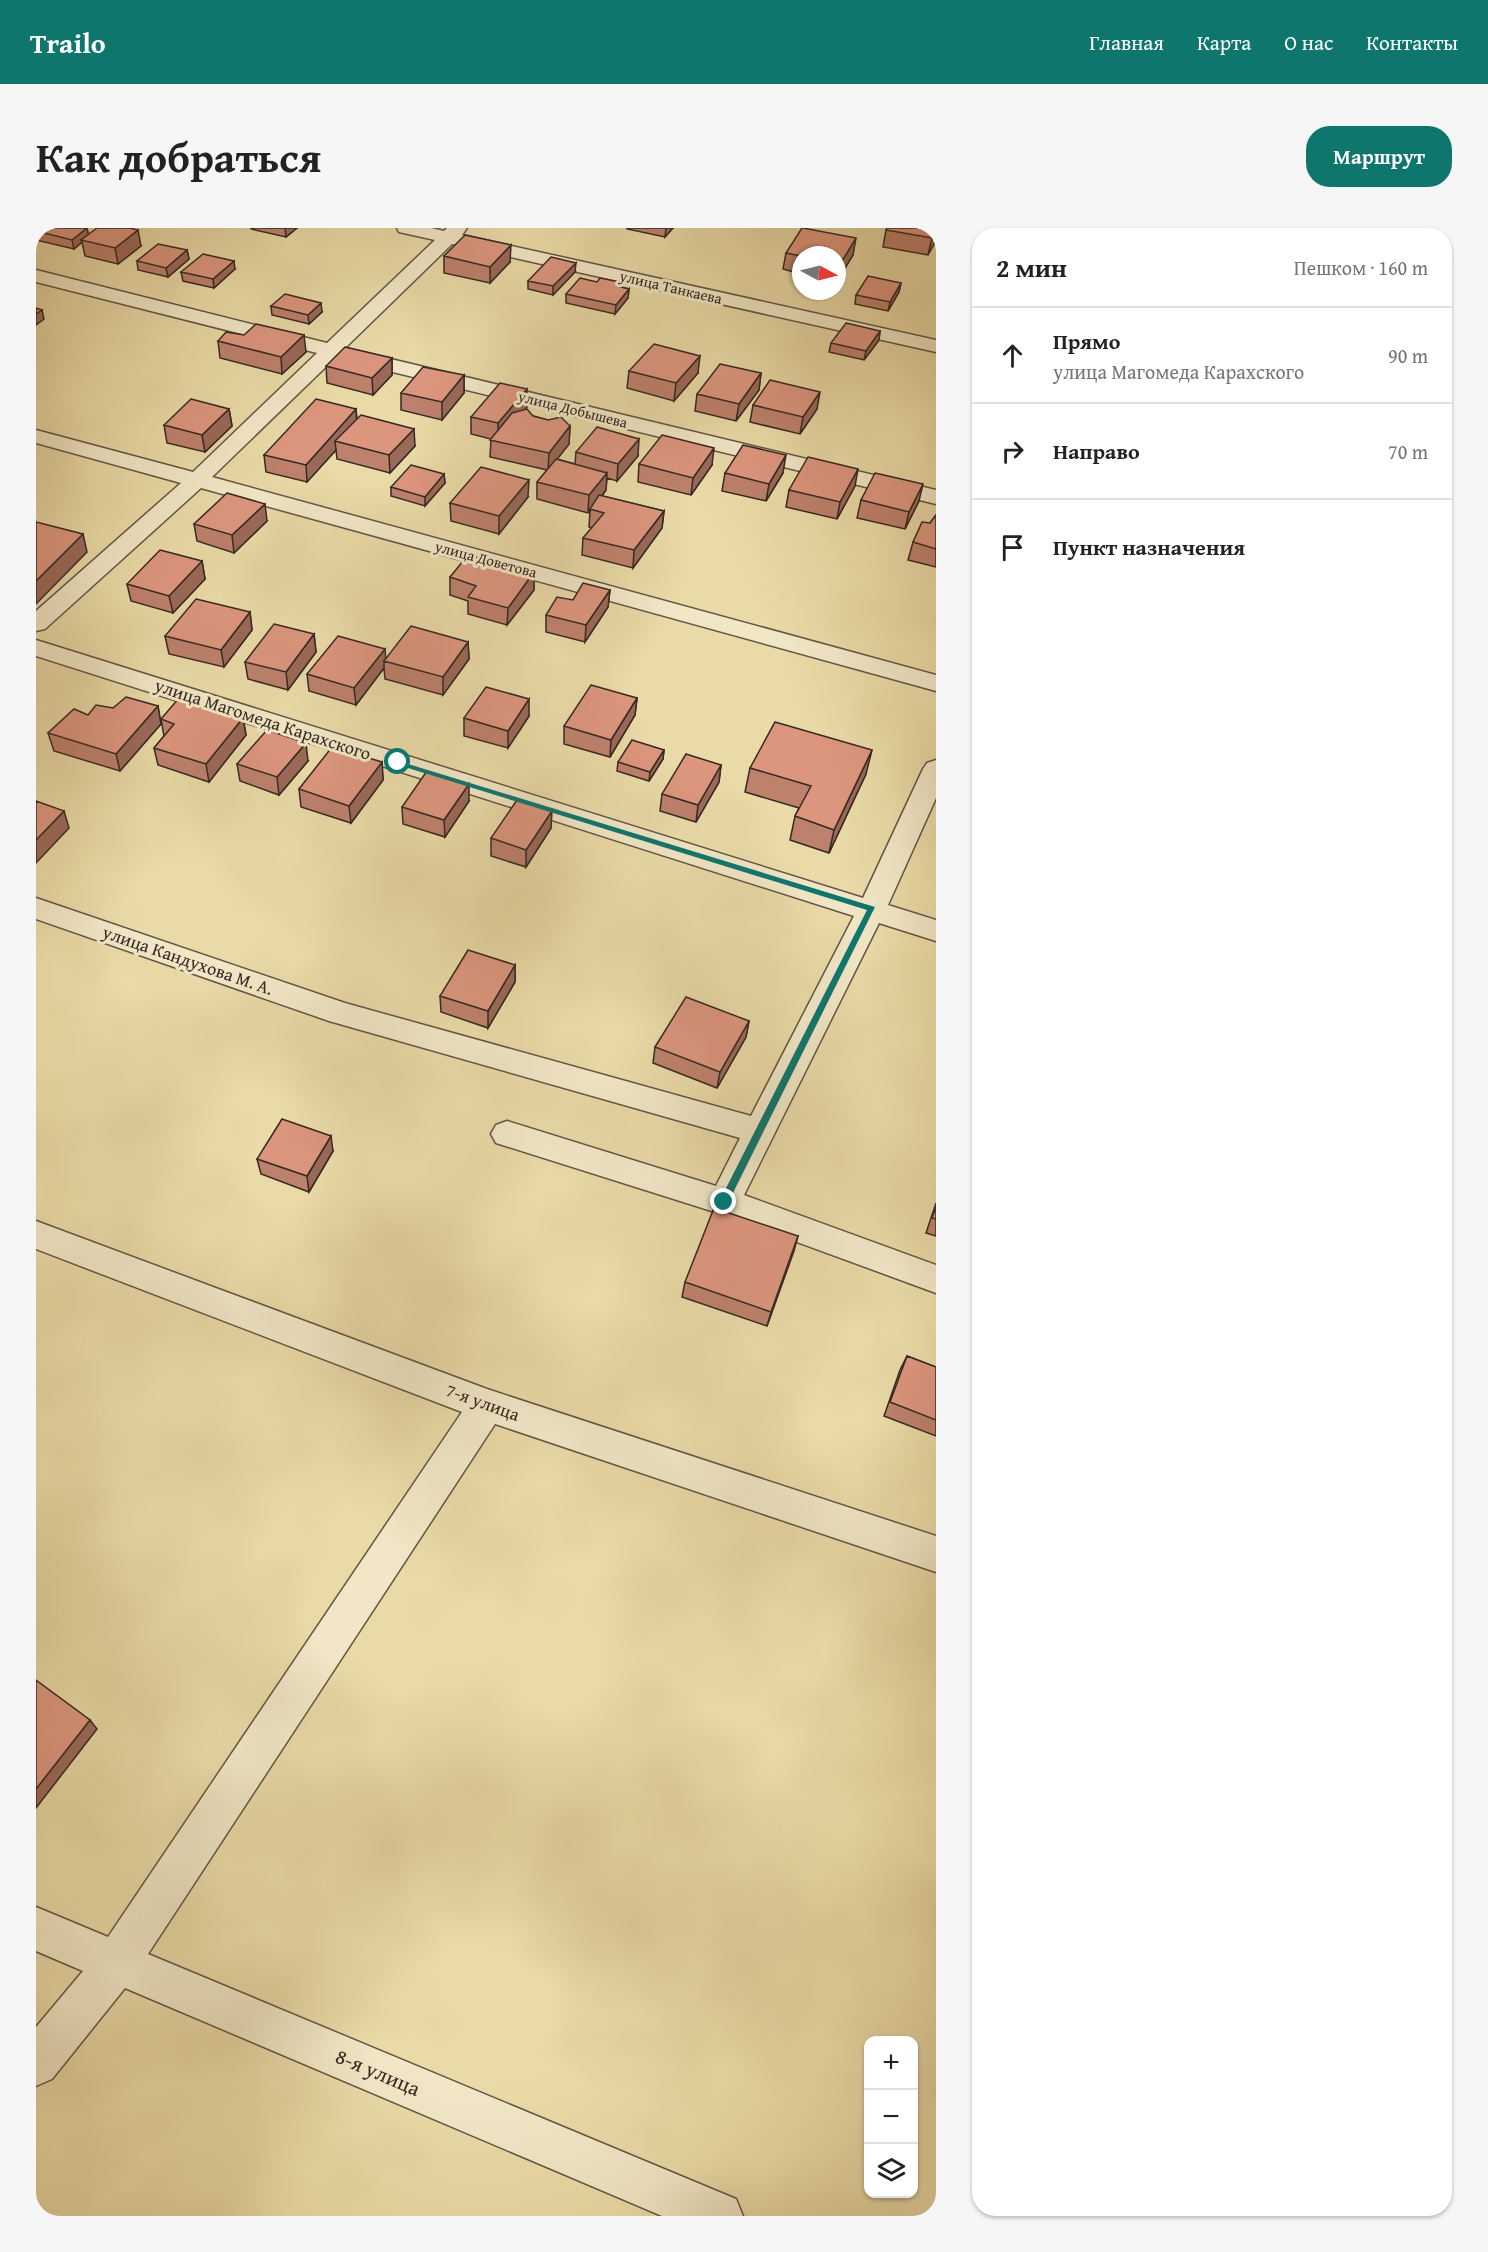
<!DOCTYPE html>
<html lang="ru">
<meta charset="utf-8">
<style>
:root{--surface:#fff;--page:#f6f6f6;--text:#222;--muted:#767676;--line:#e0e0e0;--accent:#0f766e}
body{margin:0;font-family:"Gentium Book Plus",serif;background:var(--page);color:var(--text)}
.controls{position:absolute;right:18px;bottom:18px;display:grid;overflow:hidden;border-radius:12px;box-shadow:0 2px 4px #0004}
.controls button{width:54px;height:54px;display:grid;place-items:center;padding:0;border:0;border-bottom:2px solid var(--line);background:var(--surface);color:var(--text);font:30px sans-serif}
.compass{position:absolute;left:756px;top:18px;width:54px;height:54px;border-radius:50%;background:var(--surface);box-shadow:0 2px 4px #0004;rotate:97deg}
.stop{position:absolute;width:18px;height:18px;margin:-14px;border:4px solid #0f766e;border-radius:50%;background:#fff}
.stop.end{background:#0f766e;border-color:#fff;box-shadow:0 2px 6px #0008}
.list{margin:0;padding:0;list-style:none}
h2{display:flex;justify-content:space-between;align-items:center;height:78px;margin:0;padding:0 24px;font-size:26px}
h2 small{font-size:20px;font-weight:400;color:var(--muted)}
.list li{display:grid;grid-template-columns:39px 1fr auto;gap:18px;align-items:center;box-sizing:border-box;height:96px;padding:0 24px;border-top:2px solid var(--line)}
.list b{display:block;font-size:22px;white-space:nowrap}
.list p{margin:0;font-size:20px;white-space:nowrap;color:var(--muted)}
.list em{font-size:20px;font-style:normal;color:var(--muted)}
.icon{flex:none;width:33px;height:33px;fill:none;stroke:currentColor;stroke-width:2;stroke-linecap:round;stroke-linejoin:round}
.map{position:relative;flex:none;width:900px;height:1988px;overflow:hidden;border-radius:24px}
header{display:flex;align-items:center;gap:36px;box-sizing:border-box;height:84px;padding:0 30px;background:var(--accent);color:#fff}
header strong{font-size:28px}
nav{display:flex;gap:33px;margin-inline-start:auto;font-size:21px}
.intro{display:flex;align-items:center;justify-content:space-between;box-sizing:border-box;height:144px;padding:0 36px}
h1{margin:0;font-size:42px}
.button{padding:15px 27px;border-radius:24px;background:var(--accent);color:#fff;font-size:21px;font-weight:700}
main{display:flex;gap:36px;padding:0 36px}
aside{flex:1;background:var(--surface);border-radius:24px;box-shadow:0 2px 4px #0004}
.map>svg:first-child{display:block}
</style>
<header>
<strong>Trailo</strong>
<nav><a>Главная</a><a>Карта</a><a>О нас</a><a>Контакты</a></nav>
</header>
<div class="intro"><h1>Как добраться</h1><a class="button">Маршрут</a></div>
<main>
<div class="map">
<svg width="900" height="1988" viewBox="0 0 900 1988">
<rect width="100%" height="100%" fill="#e9daa7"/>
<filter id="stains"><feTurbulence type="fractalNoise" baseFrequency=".00333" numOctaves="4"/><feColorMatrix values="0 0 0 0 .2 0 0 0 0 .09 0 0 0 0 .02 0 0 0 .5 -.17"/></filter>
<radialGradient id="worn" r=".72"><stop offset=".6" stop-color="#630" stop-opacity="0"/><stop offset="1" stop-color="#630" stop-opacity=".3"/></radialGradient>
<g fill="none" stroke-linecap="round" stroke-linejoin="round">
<defs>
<path id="street" d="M361 0H395L408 3 411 0H431L426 7 900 112V124L416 16 309 120 900 262V276L299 130 176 249 900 447V463L165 260 9 401 0 403V383L145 255 0 215V202L157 244 281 125 0 54V42L291 115 399 12 363 4Z
M0 412 827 670 887 541 891 535 900 532V570L852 677 900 692V713L843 695 708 967 900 1037V1065L682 985 460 915 455 906 460 897 471 893 680 958 704 910 293 793 0 691V670L309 775 715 888 818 688 0 428Z
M0 993 451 1161 900 1308V1344L459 1196 112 1726 700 1971 707 1988H626L89 1760 16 1851 0 1858V1799L47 1743 0 1723V1679L72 1709 426 1184 0 1021Z"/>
</defs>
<use href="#street" stroke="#635544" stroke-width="3"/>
<use href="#street" fill="#f1e7c6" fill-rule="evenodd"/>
</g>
<path fill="#bd816c" stroke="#362923" stroke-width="1.5" d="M0 0H51L52 7 105 18 82 36 49 28 46 14 38 21 0 12Z
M215 0H261L250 9 215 1Z
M591 0H637L629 9 591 1Z
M900 0 892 27 847 19 850 2Z
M151 22 153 31 132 49 102 42 101 33Z
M750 25 817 27 803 50 801 49V27H765V46L747 41Z
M408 28 474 34 454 55 408 45Z
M199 41 178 60 147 53 145 44Z
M539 44 517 67 492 61V53Z
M865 55 863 64 852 83 819 76 820 67Z
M584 59 593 61 592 70 579 86 530 75V66Z
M235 78 286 84 273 96 236 87Z
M844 103 843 112 828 132 793 124 795 115Z
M208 107 270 124 246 146 184 130 182 113Z
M356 130V147L337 167 291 155 290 138Z
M593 143 662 145 638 173 591 160Z
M725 145 723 162 700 193 659 183 661 166Z
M428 147V165L406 192 365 182V165Z
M717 177 781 181 764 206 714 194Z
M491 179 488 182 497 188 534 198 533 216 521 231 539 236 540 224 602 228 581 253 571 250 570 262 566 268 628 283 626 300 597 340 546 327 547 310 556 300 553 299 554 283 552 285 501 271V254L511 242 454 229 455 211 435 206V189Z
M193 181 196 198 169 224 131 215 128 197Z
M320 181 321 191 379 218 354 245 301 231 300 222 271 254 230 244 228 227Z
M603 236 676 237 655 267 602 254Z
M689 245H747L730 273 686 263Z
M408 246 409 255 389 278 355 268V259Z
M819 258 801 291 750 279 753 262Z
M492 269 463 306 415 293 414 275Z
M825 272 883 273 869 301 821 290Z
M900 287V339L872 332 877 314 894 295Z
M231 293 198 325 161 313 158 296Z
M166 333 169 351 137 385 95 373 91 356Z
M498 344V362L471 397 432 386V373L414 367V349Z
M574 362 572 379 549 414 510 404V387L537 372Z
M214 384 216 402 188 439 133 426 129 408Z
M278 406 280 424 252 462 212 451 209 434Z
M432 414 433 431 407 467 349 451 348 440 320 477 273 463 271 446 350 431Z
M601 470 599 487 574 529 528 516V498Z
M122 478 125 496 84 543 18 523 12 505 52 487 77 480Z
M493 488 472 520 428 508V490Z
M207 490 210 507 173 554 122 537 118 520 128 508 125 491Z
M628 522 627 531 613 553 581 543 582 534Z
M272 533 243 567 204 553 201 536Z
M346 534 347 552 315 595 265 579 263 561Z
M685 537 683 554 660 594 624 583 626 566Z
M714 540 830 546 793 625 754 612 759 588 763 580 709 564Z
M433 573 409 609 367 596 366 579Z
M515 600 490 639 455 628V610Z
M479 737V754L452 800 405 784 404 768Z
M713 793 710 809 681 860 617 835 619 819Z
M297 923 273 964 225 946 221 931Z
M900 975V1008L890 1005Z
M762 1008 731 1098 646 1069 649 1054Z
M871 1128 900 1139V1208L848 1188 864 1142Z"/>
<path fill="#9a6958" stroke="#362923" stroke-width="1.5" d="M51 0 53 9 45 12 46 14 38 21 36 12Z
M249 0H261L250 9Z
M630 0H637L629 9Z
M102 2 105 18 82 36 79 20Z
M900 3V13L892 27 896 10Z
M820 10 817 27 803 50 806 33Z
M475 17 474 34 454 55V39Z
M151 22 153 31 132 49 130 40Z
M198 33 199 41 178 60 177 51Z
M540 35 539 44 517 67V58Z
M865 55 863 64 852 83 854 74Z
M593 61 592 70 579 86 580 77Z
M285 75 286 84 273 96 272 87Z
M6 82 8 91 0 97V86Z
M844 103 843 112 828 132 830 123Z
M268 107 270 124 246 146 245 129Z
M664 128 662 145 638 173 640 155Z
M356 130V147L337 167 336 150Z
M725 145 723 162 700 193 703 176Z
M428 147V165L406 192V174Z
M491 161V179L462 213V195Z
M784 164 781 181 764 206 767 189Z
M193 181 196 198 169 224 166 207Z
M320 181 321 198 299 213 300 222 271 254 270 237Z
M534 198 533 216 512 243 513 225Z
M378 201 379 218 354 245 353 227Z
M603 211 602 228 581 253 582 236Z
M678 220 676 237 655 267 657 250Z
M750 227 747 245 730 273 733 256Z
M822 241 819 258 801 291 804 274Z
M571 245 570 262 555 282 554 281 552 285 553 267Z
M408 246 409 255 389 278V269Z
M493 252 492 269 463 306V288Z
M887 256 883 273 869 301 873 284Z
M229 276 231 293 198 325 196 307Z
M628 283 626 300 597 340 598 322Z
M47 306 51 324 0 376V353Z
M166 333 169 351 137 385 133 368Z
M498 344V362L471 397 472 380Z
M574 362 572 379 549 414 550 397Z
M214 384 216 402 188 439 185 422Z
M278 406 280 424 252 462 250 444Z
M432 414 433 431 407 467V449Z
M349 421 350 434 348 433V440L320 477 318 460Z
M601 470 599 487 574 529 575 512Z
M493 471V488L472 520V503Z
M122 478 125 496 84 543 80 526Z
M207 490 210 507 173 554 170 536Z
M270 515 272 533 243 567 241 549Z
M628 522 627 531 613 553 614 544Z
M836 522 830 546 793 625 798 602Z
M346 534 347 552 315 595 313 578Z
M685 537 683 554 660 594 662 577Z
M433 556V573L409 609 408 592Z
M28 583 33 600 0 635V612Z
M516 583 515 600 490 639V622Z
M479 737V754L452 800V783Z
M713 793 710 809 681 860 684 844Z
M295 908 297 923 273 964 271 948Z
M762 1008 758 1023 731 1098 735 1084Z
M54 1492 61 1501 0 1580V1561Z"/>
<path fill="#dc967e" stroke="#362923" stroke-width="1.5" d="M0 0H51L36 12 0 3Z
M61 0H94L102 2 79 20 45 12Z
M766 0H767L820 10 806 33 801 32V27H765V28L750 25Z
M851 0H900V3L896 10 850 2Z
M429 7 475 17 454 39 408 28Z
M122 16 151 22 130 40 101 33Z
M167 26 198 33 177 51 145 44Z
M515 29 540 35 517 58 492 53Z
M832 48 865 55 854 74 820 67Z
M544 50 561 54 564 50 584 54 581 58 593 61 580 77 530 66Z
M249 66 285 75 272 87 235 78Z
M0 80 6 82 0 86Z
M810 95 844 103 830 123 795 115Z
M220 96 268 107 245 129 182 113 190 104 208 107Z
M618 116 664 128 640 155 593 143Z
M309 119 356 130 336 150 290 138Z
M684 136 725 145 703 176 661 166Z
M387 139 428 147 406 174 365 165Z
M734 152 784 164 767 189 717 177Z
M464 155 491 161 462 195 435 189Z
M155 171 193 181 166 207 128 197Z
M280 171 320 181 270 237 228 227Z
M491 181 497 188 512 192 525 189 534 198 513 225 454 212 476 185Z
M325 187 378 201 353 227 299 213Z
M561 199 603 211 582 236 540 224Z
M626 207 678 220 657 250 603 236Z
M707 217 750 227 733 256 689 245Z
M772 229 822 241 804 274 753 262Z
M520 231 571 245 553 267 501 254Z
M375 237 408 246 389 269 355 259Z
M445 239 493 252 463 288 414 275Z
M839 245 887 256 873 284 825 272Z
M191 265 229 276 196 307 158 296Z
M563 267 628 283 598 322 547 310 568 285 554 281Z
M900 287V321L877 314 886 294 894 295Z
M0 294 47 306 0 353Z
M124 322 166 333 133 368 91 356Z
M432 327 498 344 472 380 432 369 440 358 414 349Z
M547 355 574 362 550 397 510 387 521 369 537 372Z
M160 371 214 384 185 422 129 408Z
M238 396 278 406 250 444 209 434Z
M375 398 432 414 407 449 348 433Z
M302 408 349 421 318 460 271 446Z
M555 457 601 470 575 512 528 498Z
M450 459 493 471 472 503 428 490Z
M90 469 122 478 80 526 12 505 38 481 52 487 60 477 77 480Z
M143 470 207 490 170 536 118 520 138 496 125 491Z
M739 494 836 522 798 602 759 588 775 558 714 540Z
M231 502 270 515 241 549 201 536Z
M596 512 628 522 614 544 582 534Z
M296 519 346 534 313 578 263 561Z
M650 526 685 537 662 577 626 566Z
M391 543 433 556 408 592 366 579Z
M481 572 516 583 490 622 455 610Z
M0 573 28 583 0 612Z
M432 722 479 737 452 783 404 768Z
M650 769 713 793 684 844 619 819Z
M246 891 295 908 271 948 221 931Z
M900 979V991L896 990Z
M678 980 762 1008 735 1084 649 1054Z
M871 1128 900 1139V1192L854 1174Z
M0 1452 54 1492 0 1561Z"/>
<path fill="#0f766e" d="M359 532 839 679 691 977H684L683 974 831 682 359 536Z"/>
<g text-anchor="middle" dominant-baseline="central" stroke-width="6" stroke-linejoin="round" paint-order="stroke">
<g font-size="15" fill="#362923" stroke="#f1e7c6">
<text transform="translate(635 59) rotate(13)">улица Танкаева</text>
<text transform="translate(537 181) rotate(14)">улица Добышева</text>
<text transform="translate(450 331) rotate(15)">улица Доветова</text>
</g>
<g font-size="18" fill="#362923" stroke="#f1e7c6">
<text transform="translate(227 491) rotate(18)">улица Магомеда Карахского</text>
<text transform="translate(152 732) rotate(19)">улица Кандухова М. А.</text>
<text transform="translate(447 1174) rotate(20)">7-я улица</text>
</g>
<g font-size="21" fill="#362923" stroke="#f1e7c6">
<text transform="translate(342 1844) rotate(23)">8-я улица</text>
</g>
</g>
<rect width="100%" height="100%" filter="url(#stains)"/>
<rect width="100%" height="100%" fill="url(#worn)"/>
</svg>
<div class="controls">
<button>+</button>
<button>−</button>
<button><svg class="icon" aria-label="layers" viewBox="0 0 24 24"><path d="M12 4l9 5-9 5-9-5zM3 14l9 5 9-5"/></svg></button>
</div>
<svg class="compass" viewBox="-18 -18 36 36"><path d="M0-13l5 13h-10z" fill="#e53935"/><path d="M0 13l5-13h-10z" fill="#767676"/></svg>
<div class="stop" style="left:362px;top:534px"></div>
<div class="stop end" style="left:688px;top:974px"></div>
</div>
<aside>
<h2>2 мин<small>Пешком · 160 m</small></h2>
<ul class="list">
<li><svg class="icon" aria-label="ahead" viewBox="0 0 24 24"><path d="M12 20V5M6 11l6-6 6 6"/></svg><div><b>Прямо</b><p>улица Магомеда Карахского</p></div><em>90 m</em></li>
<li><svg class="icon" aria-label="right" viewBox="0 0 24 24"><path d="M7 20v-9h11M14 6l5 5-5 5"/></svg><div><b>Направо</b></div><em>70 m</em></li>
<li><svg class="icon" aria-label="arrive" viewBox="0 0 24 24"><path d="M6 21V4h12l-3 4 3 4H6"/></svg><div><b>Пункт назначения</b></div></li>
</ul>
</aside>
</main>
